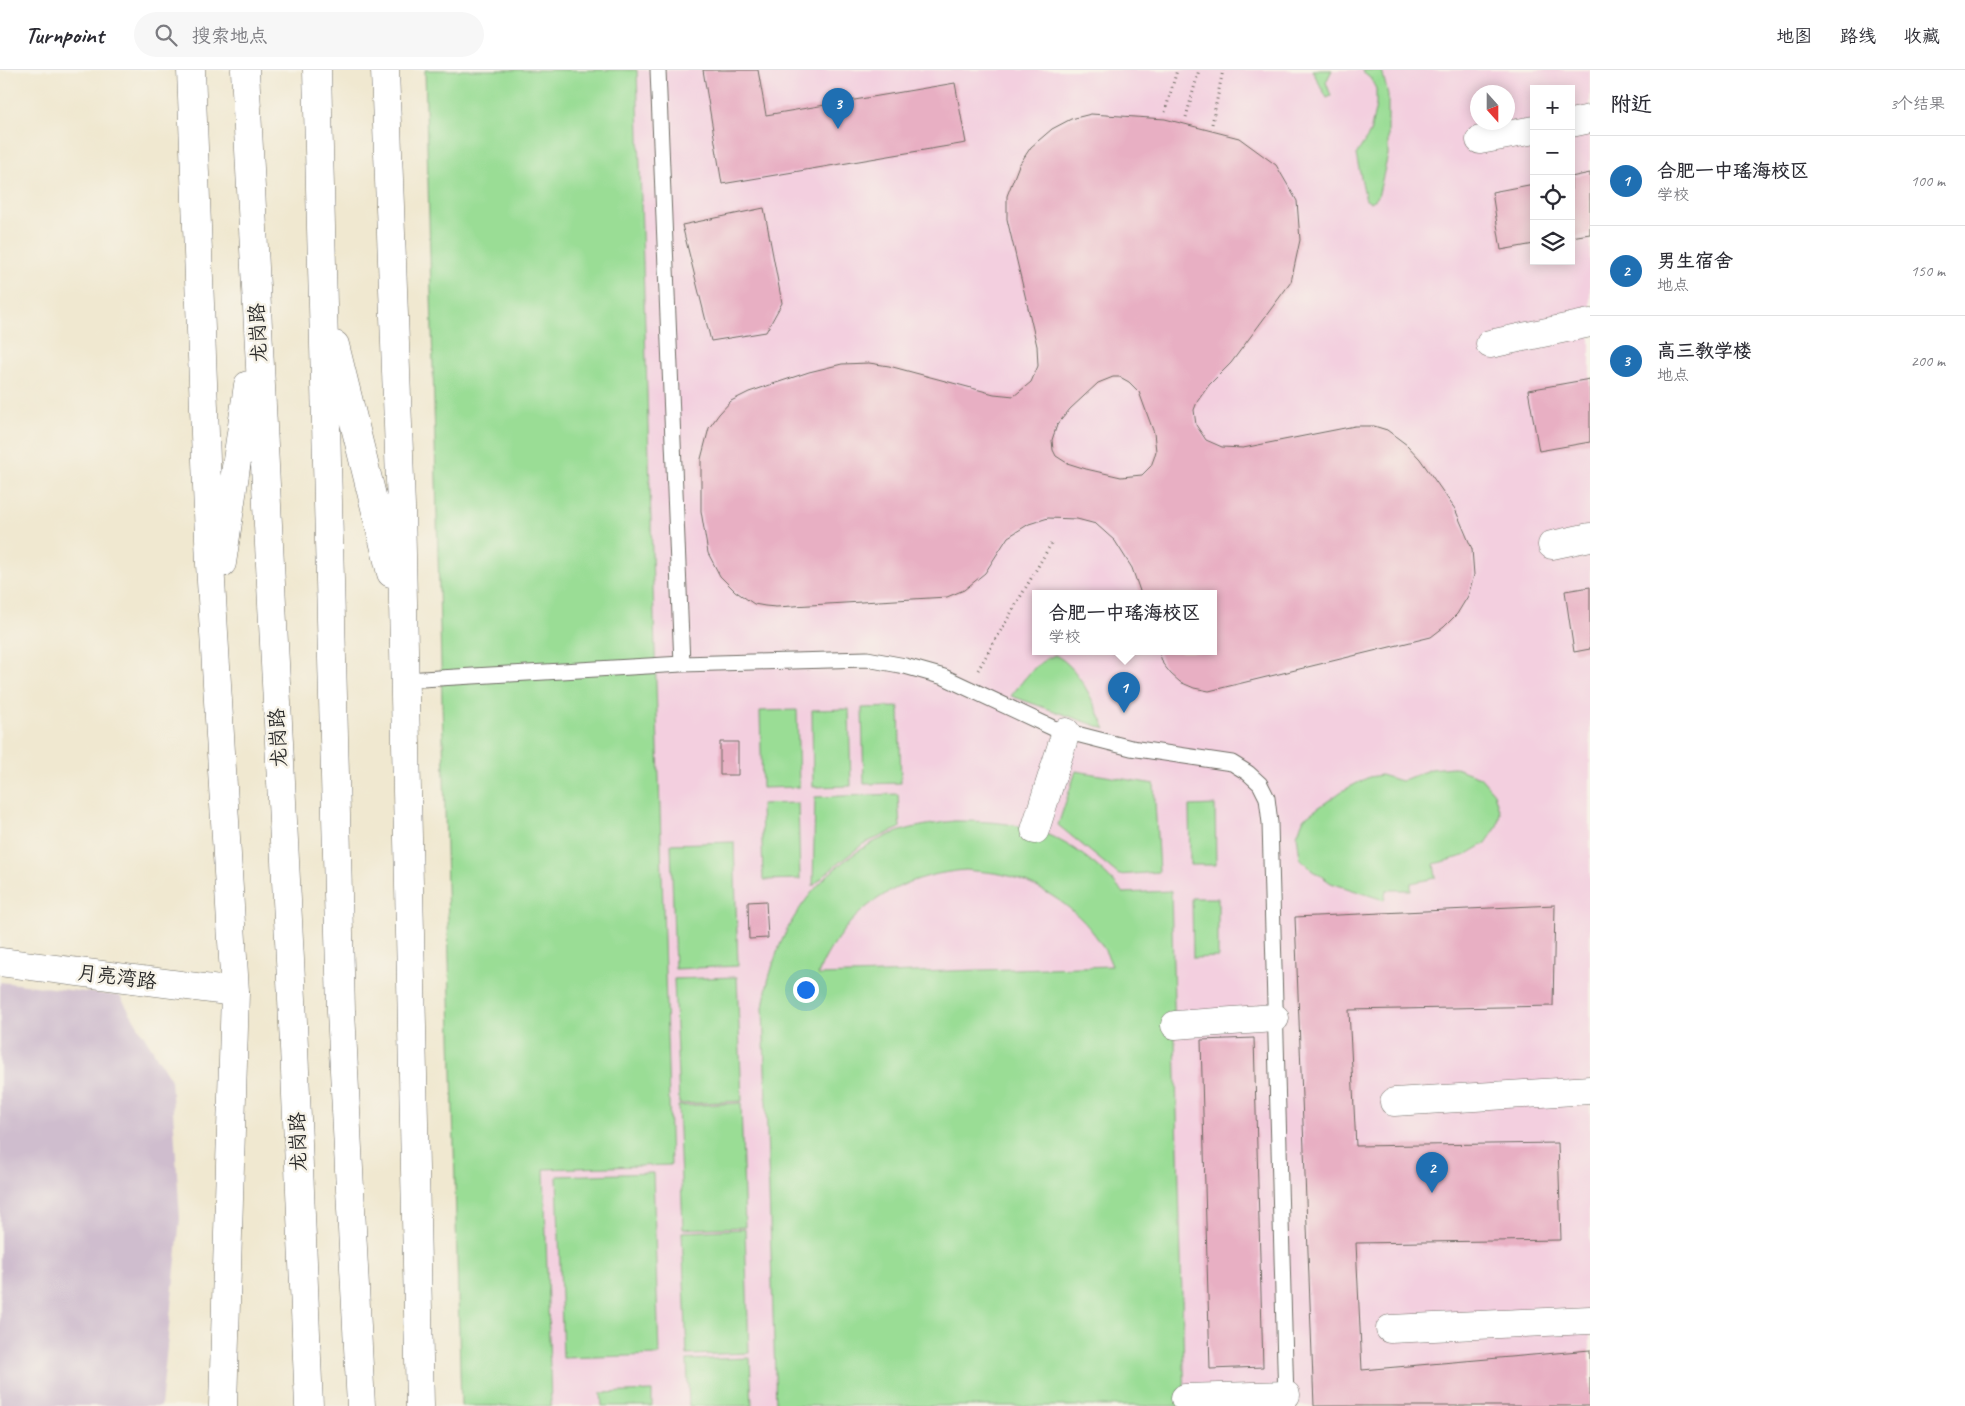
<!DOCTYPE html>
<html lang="zh">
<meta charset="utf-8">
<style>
:root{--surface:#fff;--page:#f7f7f7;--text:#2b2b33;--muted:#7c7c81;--line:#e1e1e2;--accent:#1f6fb2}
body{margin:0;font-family:Caveat,"LXGW WenKai TC",sans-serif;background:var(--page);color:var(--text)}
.controls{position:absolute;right:15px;top:15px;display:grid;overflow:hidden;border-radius:0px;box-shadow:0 2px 12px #0003}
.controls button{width:45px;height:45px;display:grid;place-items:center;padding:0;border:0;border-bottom:1px solid var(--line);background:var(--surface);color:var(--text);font:25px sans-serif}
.compass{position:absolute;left:1470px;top:15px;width:45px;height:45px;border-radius:50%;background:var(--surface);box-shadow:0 2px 12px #0003;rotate:159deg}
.you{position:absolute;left:805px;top:919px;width:18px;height:18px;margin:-12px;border:4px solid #fff;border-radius:50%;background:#1a73e8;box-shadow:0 0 0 8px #1a73e833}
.badge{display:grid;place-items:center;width:32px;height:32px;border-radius:50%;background:var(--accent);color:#fff;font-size:16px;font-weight:700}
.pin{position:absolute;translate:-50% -41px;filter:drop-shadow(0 1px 2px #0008)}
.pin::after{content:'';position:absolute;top:26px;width:18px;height:15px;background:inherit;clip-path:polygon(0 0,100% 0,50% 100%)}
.popup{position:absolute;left:1032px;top:520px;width:185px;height:65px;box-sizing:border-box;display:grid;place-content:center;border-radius:0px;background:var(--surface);filter:drop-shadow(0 1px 4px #0005);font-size:16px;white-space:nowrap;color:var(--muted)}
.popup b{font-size:19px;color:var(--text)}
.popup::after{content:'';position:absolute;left:50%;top:100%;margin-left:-10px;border:10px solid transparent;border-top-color:var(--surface)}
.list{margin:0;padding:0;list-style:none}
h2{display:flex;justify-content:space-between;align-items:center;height:65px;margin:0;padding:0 20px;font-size:21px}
h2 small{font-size:16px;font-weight:400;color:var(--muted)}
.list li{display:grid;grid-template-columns:32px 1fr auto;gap:15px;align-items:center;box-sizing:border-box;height:90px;padding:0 20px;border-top:1px solid var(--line)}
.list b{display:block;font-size:19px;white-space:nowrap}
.list p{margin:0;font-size:16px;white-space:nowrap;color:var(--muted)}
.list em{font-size:16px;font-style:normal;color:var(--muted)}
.icon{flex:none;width:28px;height:28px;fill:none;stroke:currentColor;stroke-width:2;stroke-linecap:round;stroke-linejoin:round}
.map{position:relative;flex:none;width:1590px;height:1336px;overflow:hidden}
header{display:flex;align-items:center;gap:30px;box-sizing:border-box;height:70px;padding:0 25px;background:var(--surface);border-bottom:1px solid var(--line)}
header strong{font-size:24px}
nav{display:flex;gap:28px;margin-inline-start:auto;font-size:18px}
.search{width:350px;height:45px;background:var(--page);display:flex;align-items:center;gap:12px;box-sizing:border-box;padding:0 18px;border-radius:28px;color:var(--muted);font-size:19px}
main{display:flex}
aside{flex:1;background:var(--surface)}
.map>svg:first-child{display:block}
</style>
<header>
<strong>Turnpoint</strong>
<div class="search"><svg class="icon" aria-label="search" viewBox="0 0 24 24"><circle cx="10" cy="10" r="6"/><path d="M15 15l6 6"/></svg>搜索地点</div>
<nav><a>地图</a><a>路线</a><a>收藏</a></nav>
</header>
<main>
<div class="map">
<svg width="1590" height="1336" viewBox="0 0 1590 1336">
<rect width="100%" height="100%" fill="#f7f3e8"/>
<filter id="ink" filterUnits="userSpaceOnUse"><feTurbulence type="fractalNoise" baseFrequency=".02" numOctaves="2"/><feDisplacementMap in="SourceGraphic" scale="10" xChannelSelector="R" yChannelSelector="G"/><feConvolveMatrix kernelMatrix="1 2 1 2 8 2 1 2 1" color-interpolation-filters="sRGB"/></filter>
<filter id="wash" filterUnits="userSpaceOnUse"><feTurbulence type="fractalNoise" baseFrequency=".0096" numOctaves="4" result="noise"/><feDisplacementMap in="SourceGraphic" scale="20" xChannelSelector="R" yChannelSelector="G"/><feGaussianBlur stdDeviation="1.12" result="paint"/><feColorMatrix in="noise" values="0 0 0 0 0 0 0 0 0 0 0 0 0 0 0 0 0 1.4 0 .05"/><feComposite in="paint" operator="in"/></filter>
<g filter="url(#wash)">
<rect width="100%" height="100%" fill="#f0e8d0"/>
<path fill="#f3cfdf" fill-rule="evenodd" d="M637 0H1590V1336H551L544 1099 671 1094ZM1534 19H1571V191H1534ZM1478 22H1508V52H1478ZM1035 524H1213V582H1035Z"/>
<path fill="#cfbdce" d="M0 912 120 926 171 1010 180 1149 161 1336H0Z"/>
<path fill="#9add95" stroke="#628460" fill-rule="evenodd" d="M425 0H637L671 1095 544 1099 551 1336H461Z
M1312 0H1332L1326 12 1331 26 1327 28Z
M1361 0H1382L1388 25V85L1378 127 1370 132 1366 130 1356 85 1370 63 1376 35V19L1370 7Z
M1055 585C1080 597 1094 635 1106 659L1011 626C1024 610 1035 592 1055 585Z
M899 637 901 713 864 714 862 638Z
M849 639 851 716 813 717 812 640Z
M797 640 799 717 762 718 760 641Z
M1453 697 1480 707 1494 723 1500 743 1497 757 1486 773 1464 786 1434 794 1436 808 1411 813V820H1386L1384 830 1331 813 1311 799 1300 788 1297 765 1304 748 1342 721 1369 707 1381 705 1401 711 1431 699Z
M1076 701 1154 714 1159 802 1119 805 1058 755Z
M898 724 900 758 863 774 836 795 813 816 815 727Z
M798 733 800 809 763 810 761 734Z
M1215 735 1216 795H1190L1189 736Z
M954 751C981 751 1009 752 1035 760 1069 771 1100 795 1123 823L1171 821 1185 1336H776L763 938C765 926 767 913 771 901 787 842 830 790 887 766 908 757 932 754 954 751ZM966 800C981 802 997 802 1012 807 1055 821 1096 853 1112 896L818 905C822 892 830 879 838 868 868 825 914 804 966 800Z
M734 772 738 896 675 899 671 774Z
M1192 828H1218V887L1193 888Z
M737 907 742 1031 679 1034 674 909Z
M741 1033 745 1157 683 1159 678 1036Z
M653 1103 659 1285 563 1288 557 1106Z
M745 1159 749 1283 687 1285 682 1162Z
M750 1288 752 1336H689L687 1290Z
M652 1321V1336H602L601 1323Z"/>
<g id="blocks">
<path fill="#e8afc3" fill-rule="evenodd" d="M703 0H758L766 45 955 13 966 73 722 114Z
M1091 44 1165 49 1239 68 1276 95 1297 131 1300 170 1291 212 1231 293 1209 315 1197 332 1194 340 1196 355 1206 370 1222 377 1243 378 1355 356H1374L1387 360 1407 375 1420 389 1455 439 1472 479 1474 505 1468 526 1457 544 1444 557 1431 567 1209 621 1194 618 1180 612 1171 604 1163 594 1159 582H1213V524H1141L1132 498 1115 471 1096 454 1077 449 1048 448 1029 454 1008 467 985 503 964 520 947 527 776 537 765 536 754 534 735 521 720 506 708 483 701 441V389L709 358 719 344 731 331 749 322 809 302 842 294 869 293 889 296 994 324 1014 326 1031 312 1038 296 1037 276 1007 149V126L1019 95 1031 77 1052 59 1071 49ZM1113 307H1120L1129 312 1139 322 1154 363 1156 381 1154 388 1151 396 1142 405 1121 407 1086 399 1067 393 1056 386 1053 380 1052 370 1057 355 1070 339 1098 313Z
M1590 103V164L1571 167V107Z
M1534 114V174L1501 180 1492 122Z
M764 138 782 233 766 262 711 271 682 155Z
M1590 309V372L1539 381 1528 320Z
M1590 517V579L1574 582 1565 521Z
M720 672H738V705H720Z
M766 831 768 868 749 869 748 832Z
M1555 835 1553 936 1349 940 1356 1076 1558 1073 1561 1170 1356 1173 1362 1300 1590 1280V1336H1314L1295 847Z
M1254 968 1263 1297 1210 1299 1201 970Z"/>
</g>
</g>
<g filter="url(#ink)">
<use href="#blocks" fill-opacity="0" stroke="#706d65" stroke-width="1"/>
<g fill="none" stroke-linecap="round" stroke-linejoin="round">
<defs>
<path id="lane" d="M658 0 682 594
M405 610 682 594 867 589 905 596 944 607 1053 658 1131 678 1232 693 1248 703 1260 714 1267 728 1270 753 1286 1330"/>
<path id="street" d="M1571 53 1590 49
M1480 70 1534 60
M1490 274 1590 253
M1552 475 1590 467
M1035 760 1066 662
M1175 955 1275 948
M1394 1032 1590 1020
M1390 1259 1590 1250
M1185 1328 1286 1325"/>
<path id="secondary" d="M0 892 235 922"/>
<path id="primary" d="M191 0 210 494 235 922 223 1336
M245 0 292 929 309 1336
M317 0 341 941 361 1336
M385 0 401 437 420 1336
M335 275 391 503
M222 493 248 315"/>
</defs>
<use href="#lane" stroke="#706d65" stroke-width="17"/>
<use href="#street" stroke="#706d65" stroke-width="29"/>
<use href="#secondary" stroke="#706d65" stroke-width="29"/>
<use href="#primary" stroke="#706d65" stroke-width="29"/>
<path stroke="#706d65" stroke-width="3" stroke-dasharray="1 4" stroke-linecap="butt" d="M1165 42 1177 0
M1186 47 1199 0
M1212 54 1223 0
M978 600 1051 474"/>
<use href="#lane" stroke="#fff" stroke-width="15"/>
<use href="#street" stroke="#fff" stroke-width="28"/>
<use href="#secondary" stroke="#fff" stroke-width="28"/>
<use href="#primary" stroke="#fff" stroke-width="28"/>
</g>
</g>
<g text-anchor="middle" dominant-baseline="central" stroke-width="5" stroke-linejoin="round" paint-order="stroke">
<g font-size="20" fill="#2b2b2b" stroke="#f7f3e8">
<text transform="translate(258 263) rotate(-93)">龙岗路</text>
<text transform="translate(278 668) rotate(-93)">龙岗路</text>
<text transform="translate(117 907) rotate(7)">月亮湾路</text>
<text transform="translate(298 1072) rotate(-92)">龙岗路</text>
</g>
</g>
</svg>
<div class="controls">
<button>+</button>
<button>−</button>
<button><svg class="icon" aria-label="locate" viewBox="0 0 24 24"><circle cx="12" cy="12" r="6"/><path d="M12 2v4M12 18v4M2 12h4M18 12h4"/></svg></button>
<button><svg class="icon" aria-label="layers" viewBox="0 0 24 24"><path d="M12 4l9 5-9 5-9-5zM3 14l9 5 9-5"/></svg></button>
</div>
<svg class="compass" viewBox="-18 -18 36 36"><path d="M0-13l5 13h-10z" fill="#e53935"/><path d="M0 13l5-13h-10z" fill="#7c7c81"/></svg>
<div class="you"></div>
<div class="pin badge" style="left:1124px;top:643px">1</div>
<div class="popup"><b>合肥一中瑶海校区</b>学校</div>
<div class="pin badge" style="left:1432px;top:1123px">2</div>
<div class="pin badge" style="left:838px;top:59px">3</div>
</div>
<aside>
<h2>附近<small>3个结果</small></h2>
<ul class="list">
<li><span class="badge">1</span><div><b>合肥一中瑶海校区</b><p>学校</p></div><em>100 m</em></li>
<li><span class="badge">2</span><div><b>男生宿舍</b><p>地点</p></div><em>150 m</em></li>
<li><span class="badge">3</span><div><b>高三教学楼</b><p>地点</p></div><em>200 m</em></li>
</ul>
</aside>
</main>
